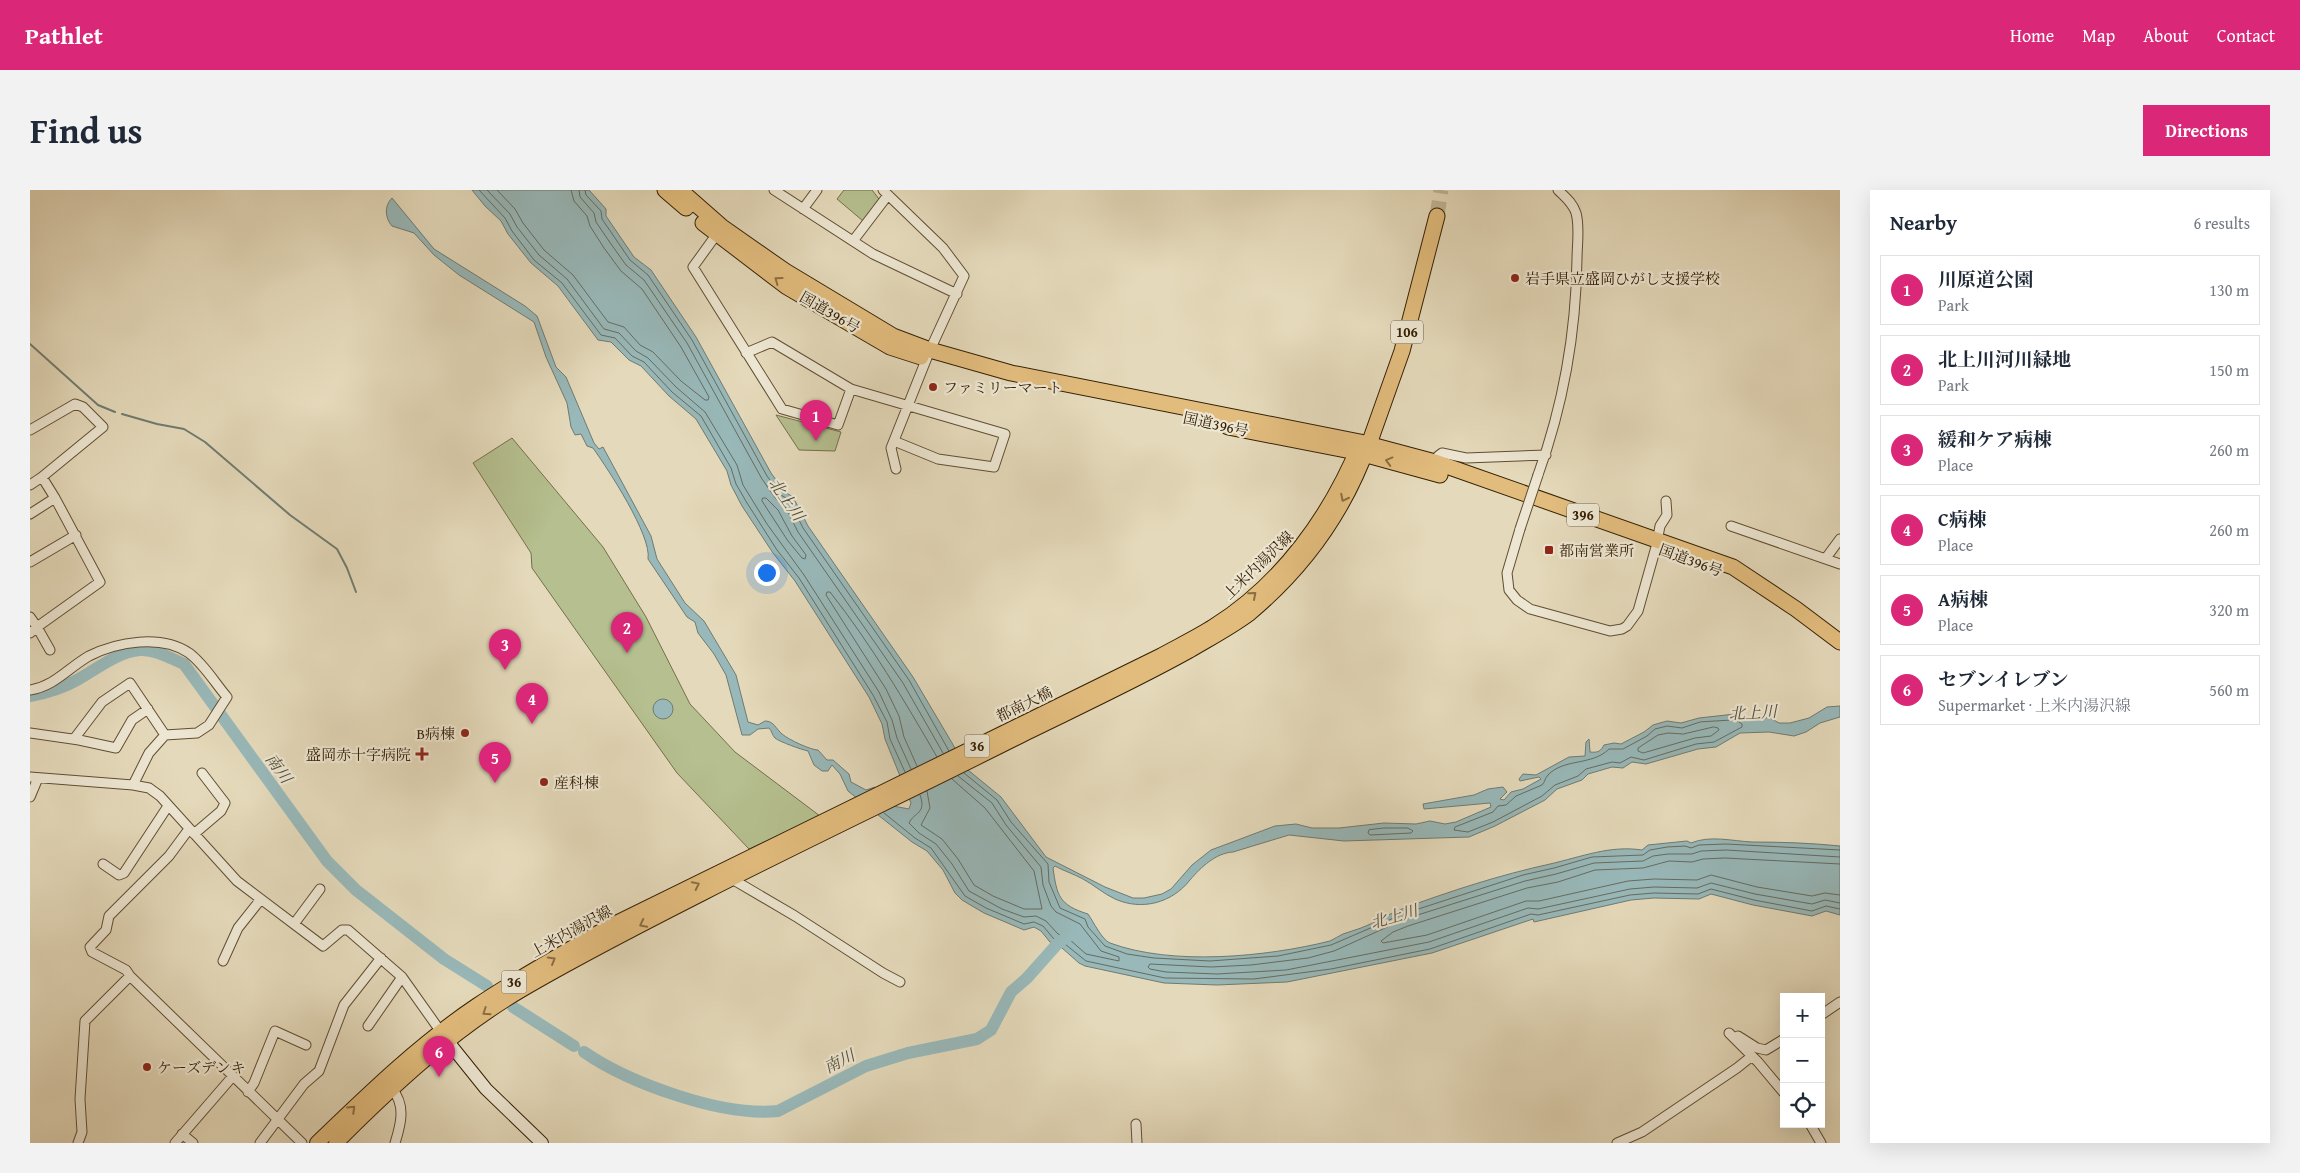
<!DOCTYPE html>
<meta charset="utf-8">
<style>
:root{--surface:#fff;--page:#f2f2f3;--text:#1f2937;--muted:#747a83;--line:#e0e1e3;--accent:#db2777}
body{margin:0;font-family:"Gentium Book Plus","Noto Serif JP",serif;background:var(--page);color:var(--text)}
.controls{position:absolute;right:15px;bottom:15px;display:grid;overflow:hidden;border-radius:0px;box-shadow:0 5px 20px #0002}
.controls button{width:45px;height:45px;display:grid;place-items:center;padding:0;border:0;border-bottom:1px solid var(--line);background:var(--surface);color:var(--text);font:25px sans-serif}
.you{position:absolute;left:736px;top:382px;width:18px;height:18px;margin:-12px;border:4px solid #fff;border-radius:50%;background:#1a73e8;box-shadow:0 0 0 8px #1a73e833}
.badge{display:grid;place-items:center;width:32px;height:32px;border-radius:50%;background:var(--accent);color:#fff;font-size:16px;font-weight:700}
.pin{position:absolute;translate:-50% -41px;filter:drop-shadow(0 1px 2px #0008)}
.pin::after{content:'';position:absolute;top:26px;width:18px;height:15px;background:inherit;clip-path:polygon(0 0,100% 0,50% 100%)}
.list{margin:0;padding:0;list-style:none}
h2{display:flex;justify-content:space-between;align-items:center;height:65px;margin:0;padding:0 20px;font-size:21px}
h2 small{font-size:16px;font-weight:400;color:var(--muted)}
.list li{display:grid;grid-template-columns:32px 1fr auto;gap:15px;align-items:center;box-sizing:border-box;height:70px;margin:0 10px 10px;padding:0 10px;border:1px solid var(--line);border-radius:0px}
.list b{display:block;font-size:19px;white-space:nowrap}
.list p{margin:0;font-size:16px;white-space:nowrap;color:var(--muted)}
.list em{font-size:16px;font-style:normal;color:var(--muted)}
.icon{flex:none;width:28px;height:28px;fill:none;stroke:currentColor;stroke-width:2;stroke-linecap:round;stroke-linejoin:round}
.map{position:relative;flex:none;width:1810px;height:953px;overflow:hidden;border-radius:0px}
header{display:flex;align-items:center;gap:30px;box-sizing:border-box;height:70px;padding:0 25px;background:var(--accent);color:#fff}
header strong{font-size:24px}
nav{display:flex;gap:28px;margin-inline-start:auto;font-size:18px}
.intro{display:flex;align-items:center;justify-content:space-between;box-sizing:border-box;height:120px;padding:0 30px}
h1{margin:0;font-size:35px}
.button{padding:12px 22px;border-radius:0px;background:var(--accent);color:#fff;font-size:18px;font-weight:700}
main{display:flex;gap:30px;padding:0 30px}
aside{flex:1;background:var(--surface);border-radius:0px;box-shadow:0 5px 20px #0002}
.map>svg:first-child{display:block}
</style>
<header>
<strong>Pathlet</strong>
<nav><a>Home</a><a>Map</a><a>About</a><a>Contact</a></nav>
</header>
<div class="intro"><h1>Find us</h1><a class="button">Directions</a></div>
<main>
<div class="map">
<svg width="1810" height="953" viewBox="0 0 1810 953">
<rect width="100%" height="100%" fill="#e4d9ba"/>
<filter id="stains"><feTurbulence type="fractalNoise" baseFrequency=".004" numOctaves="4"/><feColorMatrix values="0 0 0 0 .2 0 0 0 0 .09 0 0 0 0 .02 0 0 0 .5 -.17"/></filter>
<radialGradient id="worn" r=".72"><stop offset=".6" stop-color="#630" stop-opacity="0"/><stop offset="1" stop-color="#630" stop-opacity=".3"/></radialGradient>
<path fill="#b5bf8f" stroke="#74704a" d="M814 0H842L849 9 833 31 807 9Z
M746 225 811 242 805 261 769 260Z
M482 248 573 357 616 427 660 514 705 562 790 626 719 659 647 583 502 378 501 363 443 273Z"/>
<path fill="#98b8b9" stroke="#707b71" d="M442 0H559L576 19V26L604 67 621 80 666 147 741 283 755 302 763 307 778 336 883 487 938 580 971 607 1016 667 1075 697 1103 708H1114L1132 704 1141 699 1162 675 1181 660 1245 636 1266 634 1282 638H1309L1354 633 1386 634 1400 631 1415 634 1426 632 1461 617 1460 613 1394 619 1393 614 1444 605 1458 599 1473 597 1477 602 1470 609 1474 610 1481 602 1493 599 1511 589 1509 587 1490 591 1489 589 1493 584 1506 585 1539 567 1555 566 1556 552 1559 549 1560 562C1568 563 1571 561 1574 555L1584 553 1591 554 1614 542 1623 535 1637 531 1651 533 1669 528 1705 524 1721 530 1727 527 1734 529 1738 527 1749 533H1760L1779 528 1797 517 1810 516V527L1790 533 1776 542 1764 546 1739 542 1710 543 1686 557 1668 559 1616 574 1602 572 1593 578 1582 577 1558 584 1552 590 1527 599 1515 610 1465 636 1439 647 1314 651 1259 645 1203 662C1186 663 1171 677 1160 690 1142 713 1112 721 1085 709 1074 704 1064 695 1053 689 1044 684 1034 681 1025 676L1023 678C1027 706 1029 715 1058 724 1063 731 1072 750 1080 753 1142 776 1236 767 1300 751 1304 749 1309 746 1313 744 1319 742 1325 740 1331 738 1345 733 1358 724 1372 719 1420 701 1470 685 1520 674 1551 667 1580 655 1612 660L1618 655 1657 651 1661 653C1680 645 1702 651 1722 652 1751 652 1781 653 1810 656V725L1796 721 1782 726 1723 715 1681 704 1669 709 1624 708 1601 710 1504 732 1503 729 1402 763 1257 792 1187 795 1134 793 1055 776 1049 773 1032 758 1020 752 1011 741 1004 737 994 740 954 723 932 710 925 703 913 680 897 661 882 652 818 601 810 584 802 575 798 581H792L784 575 778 561C770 559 750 552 745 548 742 545 742 541 739 538L728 539 720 545H712L696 485 684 464 668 443 665 432 657 427 618 369C622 346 578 279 563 258L557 256 551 244 545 245 541 237 537 213 516 167 504 132 429 85 404 65 384 43 362 36C355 28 354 16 362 8L404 59 495 116 507 126 526 177 536 187 564 253 569 259 573 257 621 346 627 369 655 413 674 431 706 485 718 532 728 535 735 531C744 531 746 539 752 544 759 550 781 560 788 560L797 570H803L819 584 821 592 836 600 845 597 863 616 879 619 881 613 855 549 852 534 839 507 765 391 743 363 712 316 701 295 697 281 666 229 639 206 611 176 599 170 581 152 568 150 528 96 501 73 478 44 471 31 455 16Z
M623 519a10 10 0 1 1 20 0a10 10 0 1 1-20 0Z"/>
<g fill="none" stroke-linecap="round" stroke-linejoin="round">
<path stroke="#666c5f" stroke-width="1" d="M449 0 475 28 482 41 504 70 532 93 571 145 585 148 602 166 614 172 642 202 671 226 701 278 706 294 717 313 747 360 769 388 843 505 857 532 860 549 875 582
M457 0 480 24 487 37 509 65 537 89 574 139 589 143 606 161 618 168 646 197 675 222 707 275 713 295 737 334 774 385 849 502 862 530 867 548 881 579
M467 0 485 19 493 33 514 60 543 85 578 132 594 137 610 155 623 162 651 191 675 210H678L679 207 651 157 612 99 591 81 574 58 560 36 557 26 544 11 541 0
M549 0 550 7 564 23 566 32 581 54 596 75 614 90 657 153 732 289 746 309 754 314 768 342 873 493 913 563
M555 0 556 5 571 21 572 29 600 70 618 85 662 150 737 286 751 305 759 310 773 338 879 490 919 561
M733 308H736L748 320 762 346 776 365 775 369 772 368 758 351 732 311Z
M1706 530 1712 534V537L1684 552 1666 554 1614 570 1601 567 1590 573 1582 572 1556 579 1548 586 1525 595 1512 606 1463 632 1438 642 1424 640 1425 637 1463 622 1468 616 1476 615 1486 606 1512 595C1515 592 1515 588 1518 585 1534 568 1562 576 1579 559H1593L1617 546 1625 539 1637 536 1652 538 1670 532Z
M1684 537 1688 538 1689 540 1681 546 1665 548 1613 563 1608 561V558L1628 545 1638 543 1653 544Z
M887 576 874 547 869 526 856 499 796 405 797 402H800C841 454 874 510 907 567
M934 583 967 610 981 632 1018 674 1019 692 1030 718 1055 729 1058 737 1075 756 1097 764 1124 768 1180 771 1248 766 1301 755 1373 724 1493 685 1524 678 1562 667 1613 665 1620 660 1637 657 1655 656 1661 658 1669 655 1696 654 1810 660
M897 601 900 618 891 635 912 649 928 669 944 695 963 706 994 719H1012L1004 681 955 618 922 589
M890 605C897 624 884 622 879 633L889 643 906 654 922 674 939 701 972 719 994 727 1006 726 1016 731 1028 744 1039 749 1056 764 1089 771V767L1071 761 1050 734 1026 722 1021 716 1013 695 1011 677 976 635 962 613 928 586
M854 623 885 648 901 658 935 706 956 718 994 734 1004 732 1013 736 1024 749 1035 754 1056 771 1135 788 1224 789 1301 779 1400 759 1501 724 1508 725 1600 705 1624 703 1668 704 1681 699 1724 710 1782 721 1796 716 1810 719
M1354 638H1378L1383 641 1381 643 1340 645 1338 643 1339 640Z
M1810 667 1696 660 1671 661 1662 664H1638L1623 666 1613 671 1564 673 1526 684 1495 691 1375 729 1304 761 1278 768 1221 775 1181 777 1120 774 1118 777 1120 779 1136 782 1187 784 1256 780 1399 752 1498 718 1508 719 1600 699 1624 697 1667 698 1681 693 1725 704 1782 714 1795 710 1810 713
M1810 674 1695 668 1673 669 1662 672 1639 671 1613 678 1565 680 1528 692 1497 698 1378 736 1363 742 1351 751 1353 753 1397 745 1496 711H1509L1598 691 1624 689 1667 690 1681 685 1727 697 1782 706 1795 703 1810 705"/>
<path stroke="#707b71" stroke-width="2" d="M0 154 68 215 85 222
M92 224 127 234 154 239 175 252 260 325 307 359 317 378 326 402"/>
<path stroke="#98b8b9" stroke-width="12" d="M0 506C16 503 33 498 47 490 67 479 87 462 110 460 125 459 140 468 154 474L297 671 326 700 414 769 457 796
M483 817 544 856
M554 862C599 893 692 927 748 921L836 876 878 863 947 849 961 840 981 802 997 788 1029 752 1040 745"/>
<path stroke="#c1b496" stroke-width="15" stroke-dasharray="15 8" stroke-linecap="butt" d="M1407 26 1411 0"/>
<defs>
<path id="street" d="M744 0 843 64 927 104
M853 0 913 58 934 86 900 160 861 258 866 279
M773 19 787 0
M689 41 663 77 752 219 808 235 821 199
M823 51 858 5
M716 163 742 152 821 199 975 244 964 277 908 269 864 251
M0 240 45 214 53 217 73 237 12 287 25 308 70 392 7 437 0 427
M1404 275 1408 266 1412 263 1436 268 1516 265
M1508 285C1533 216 1546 142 1547 69 1547 55 1550 37 1546 23 1543 13 1535 7 1528 0
M0 295 12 287
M0 324 25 308
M1701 336 1810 374
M1490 339 1477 383 1479 400 1487 410 1500 419 1580 441 1592 439 1597 436 1608 421 1626 357 1630 336 1637 325 1636 311
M1796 368 1810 349
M0 372 46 345
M0 443 7 437 20 460
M0 500C25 496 38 478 59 466 87 452 131 444 159 463 174 474 185 493 197 507L179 535 167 543 135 545 119 563 103 595
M0 543 49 550 86 558 102 530 118 519
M44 549 72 512 100 493 135 545
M0 587 103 595 119 598 130 606 207 691 293 756 312 740H318L372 787 411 842
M0 607 8 588
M164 644 191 621 195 613 172 583
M73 674 89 685 94 683 138 616
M702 689 765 726 853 783 870 792
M264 734 290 699
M193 771 208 738 231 709
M100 786 96 780 62 762 60 757 76 740 79 726 139 666 159 639
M1791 825 1810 812
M338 836 372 787
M1699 843 1728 872 1754 903
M1708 846 1727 858 1736 860 1754 849
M362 899C376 915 371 934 365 953
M218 902 224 893 245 841 276 855
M1106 934 1107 953
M1780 934 1791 953
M152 944 163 953
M48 953 52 942 50 909 55 831 100 786 272 953
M145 953 203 886
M230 953 274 894 289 881 314 815 351 768
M1587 953 1612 942 1707 878 1722 866"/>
<path id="secondary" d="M411 843 456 899 512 953"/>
<path id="primary" d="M287 953C337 905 388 855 446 816 489 787 535 762 580 736L1130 466C1148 456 1167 447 1184 436 1252 393 1300 326 1330 253
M306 953C363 896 423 840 493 799 551 765 612 734 673 703 779 649 887 598 994 544 1049 517 1105 491 1159 461 1179 449 1200 438 1219 424 1273 379 1315 321 1339 254"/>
<path id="highway" d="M635 0 656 18
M650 0 692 37 755 81 863 146 900 160 981 183 1330 252 1405 272 1703 377 1766 419 1810 452
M673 33 757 97 860 157 891 167
M1198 237 1326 262 1410 285
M1339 254 1372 161 1407 26"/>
</defs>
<use href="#street" stroke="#604e32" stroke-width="11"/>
<use href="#secondary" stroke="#342005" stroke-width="14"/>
<use href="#primary" stroke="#342005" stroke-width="16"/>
<use href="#highway" stroke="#342005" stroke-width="17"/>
<use href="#street" stroke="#ede6d2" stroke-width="9"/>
<use href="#secondary" stroke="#ede6d2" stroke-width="12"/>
<use href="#primary" stroke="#e2bc7d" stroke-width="14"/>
<use href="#highway" stroke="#e2bc7d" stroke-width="15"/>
<defs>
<path id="street-bridge" d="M1490 339 1508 285"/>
</defs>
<use href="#street-bridge" stroke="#604e32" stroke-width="11" stroke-linecap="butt"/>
<use href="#street-bridge" stroke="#ede6d2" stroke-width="9"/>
</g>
<defs><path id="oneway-chevron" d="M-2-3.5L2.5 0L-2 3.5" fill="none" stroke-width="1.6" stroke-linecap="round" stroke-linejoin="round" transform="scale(1.25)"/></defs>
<g stroke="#8b6e41">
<use href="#oneway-chevron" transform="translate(748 90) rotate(-144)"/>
<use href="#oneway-chevron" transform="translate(1359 271) rotate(-165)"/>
<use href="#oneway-chevron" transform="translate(1314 308) rotate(117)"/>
<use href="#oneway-chevron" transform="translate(1223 405) rotate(-41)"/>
<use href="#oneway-chevron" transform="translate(666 695) rotate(-26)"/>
<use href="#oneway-chevron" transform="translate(613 734) rotate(153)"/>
<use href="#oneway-chevron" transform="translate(522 770) rotate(-30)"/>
<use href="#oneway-chevron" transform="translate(456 822) rotate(146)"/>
<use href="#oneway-chevron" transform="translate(322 919) rotate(-44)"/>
</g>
<g fill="#8f2418" stroke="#ede6d2" stroke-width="2">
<circle cx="1485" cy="88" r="5"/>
<circle cx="903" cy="197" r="5"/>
<rect x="1514" y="355" width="10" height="10" rx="2.5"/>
<circle cx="435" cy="543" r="5"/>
<path d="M389.5 556.5h5v5h5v5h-5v5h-5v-5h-5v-5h5z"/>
<circle cx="514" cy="592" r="5"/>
<circle cx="117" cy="877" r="5"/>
</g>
<g text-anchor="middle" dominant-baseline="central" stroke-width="4.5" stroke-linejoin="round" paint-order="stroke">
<g fill="#ede6d2" stroke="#6c5b42" stroke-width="1">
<rect x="1361" y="130.5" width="32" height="23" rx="4"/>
<rect x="1537" y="313.5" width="32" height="23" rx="4"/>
<rect x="934.5" y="544.5" width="25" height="23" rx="4"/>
<rect x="471.5" y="780.5" width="25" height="23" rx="4"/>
</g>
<g font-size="14" font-weight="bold" fill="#342005">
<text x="1377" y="142">106</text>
<text x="1553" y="325">396</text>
<text x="947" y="556">36</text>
<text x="484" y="792">36</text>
</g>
<g font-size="15" fill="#342005" stroke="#ede6d2" text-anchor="start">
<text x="1495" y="88">岩手県立盛岡ひがし支援学校</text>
<text x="913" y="197">ファミリーマート</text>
<text x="1529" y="360">都南営業所</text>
<text x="425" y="543" text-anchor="end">B病棟</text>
<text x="381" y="564" text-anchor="end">盛岡赤十字病院</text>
<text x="524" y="592">産科棟</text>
<text x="127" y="877">ケーズデンキ</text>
</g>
<g font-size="15" fill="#342005" stroke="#ede6d2">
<text transform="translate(800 122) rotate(30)">国道396号</text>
<text transform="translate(1186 234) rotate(12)">国道396号</text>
<text transform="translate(1661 370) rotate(20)">国道396号</text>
<text transform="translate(1228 375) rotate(-44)">上米内湯沢線</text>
<text transform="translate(994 514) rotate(-26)">都南大橋</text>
<text transform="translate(541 741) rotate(-29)">上米内湯沢線</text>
</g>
<g font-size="16" font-style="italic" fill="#524e3b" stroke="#ede6d2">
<text transform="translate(757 309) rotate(55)">北上川</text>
<text transform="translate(1723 522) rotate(-3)">北上川</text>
<text transform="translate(249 578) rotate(54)">南川</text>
<text transform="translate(1364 726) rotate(-16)">北上川</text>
<text transform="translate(809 871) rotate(-27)">南川</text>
</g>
</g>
<rect width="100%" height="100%" filter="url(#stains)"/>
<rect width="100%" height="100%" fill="url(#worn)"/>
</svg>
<div class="controls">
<button>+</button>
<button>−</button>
<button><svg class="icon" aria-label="locate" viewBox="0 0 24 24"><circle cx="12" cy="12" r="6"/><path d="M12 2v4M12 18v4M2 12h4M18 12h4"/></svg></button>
</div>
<div class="you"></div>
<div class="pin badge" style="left:786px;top:251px">1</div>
<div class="pin badge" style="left:597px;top:463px">2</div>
<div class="pin badge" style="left:475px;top:480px">3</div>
<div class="pin badge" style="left:502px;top:534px">4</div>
<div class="pin badge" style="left:465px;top:593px">5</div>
<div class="pin badge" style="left:409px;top:887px">6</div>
</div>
<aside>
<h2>Nearby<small>6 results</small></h2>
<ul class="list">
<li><span class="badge">1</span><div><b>川原道公園</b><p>Park</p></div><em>130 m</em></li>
<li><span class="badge">2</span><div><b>北上川河川緑地</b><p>Park</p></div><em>150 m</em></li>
<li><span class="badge">3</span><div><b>緩和ケア病棟</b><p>Place</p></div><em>260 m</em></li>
<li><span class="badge">4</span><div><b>C病棟</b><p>Place</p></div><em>260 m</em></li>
<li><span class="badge">5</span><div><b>A病棟</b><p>Place</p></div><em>320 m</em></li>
<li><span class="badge">6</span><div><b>セブンイレブン</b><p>Supermarket · 上米内湯沢線</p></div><em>560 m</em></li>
</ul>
</aside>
</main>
